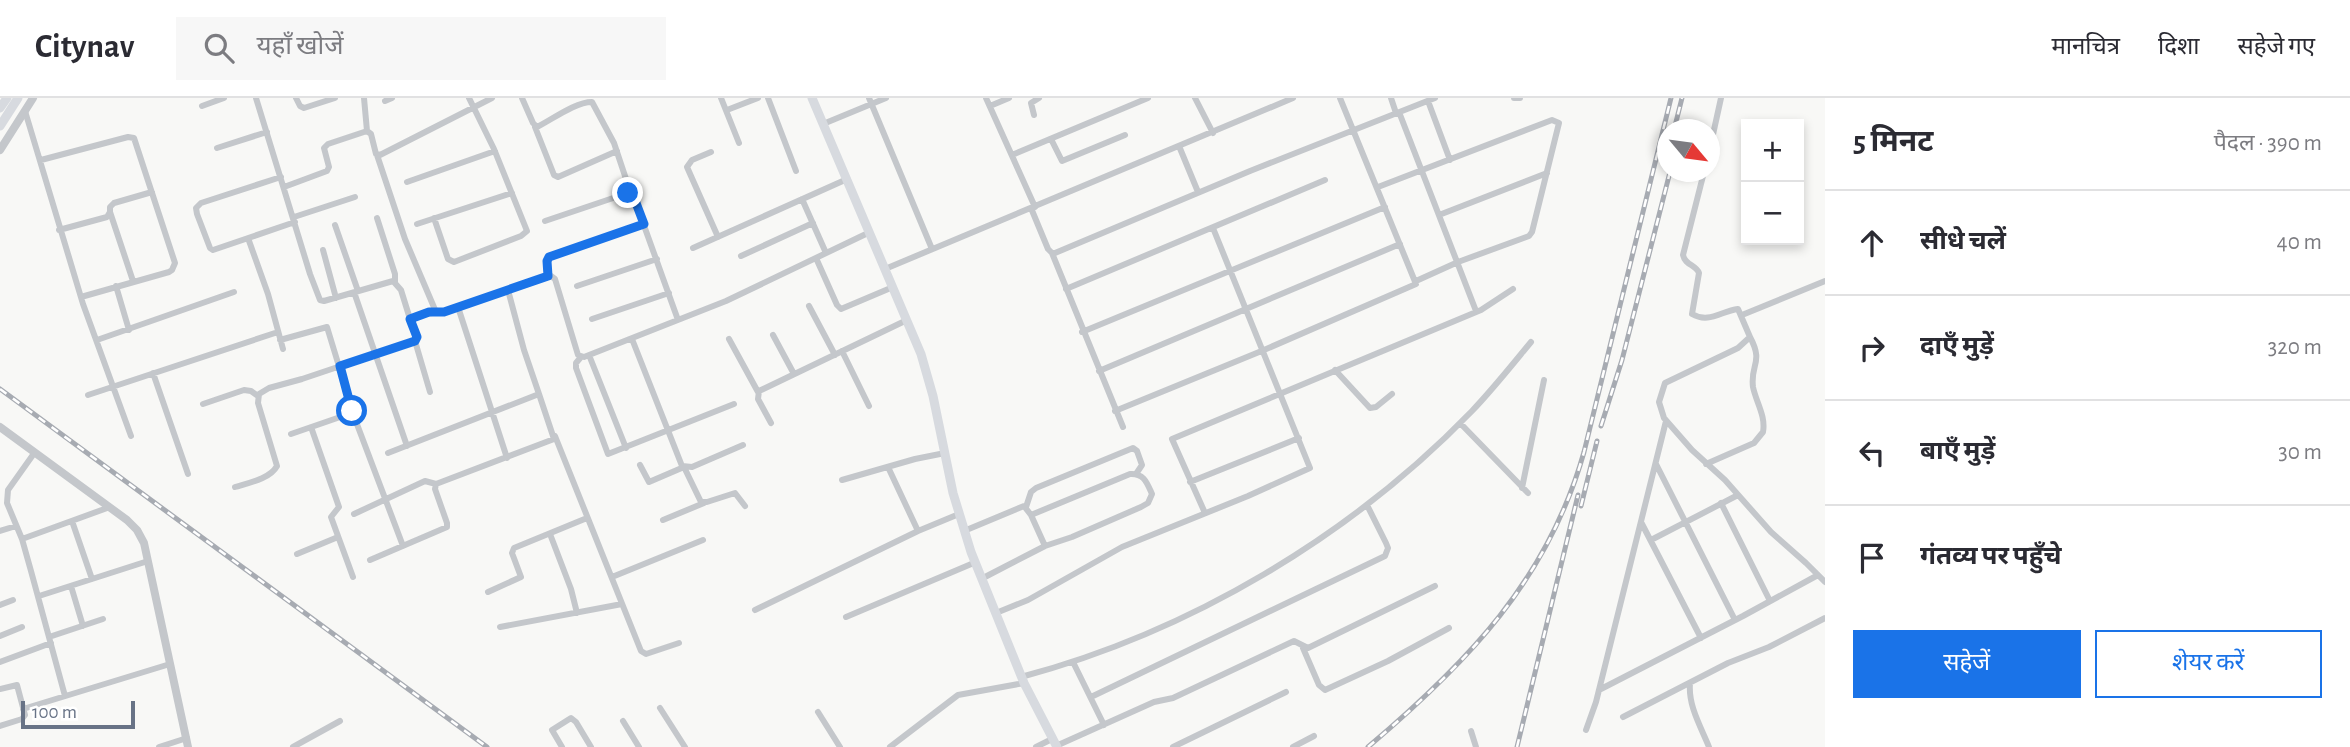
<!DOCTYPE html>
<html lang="hi">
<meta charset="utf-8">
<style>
:root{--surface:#fff;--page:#f7f7f7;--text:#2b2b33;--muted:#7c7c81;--line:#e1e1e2;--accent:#1a73e8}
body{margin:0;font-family:"Alegreya Sans","Noto Sans Devanagari",sans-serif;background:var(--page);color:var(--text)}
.controls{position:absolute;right:21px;top:21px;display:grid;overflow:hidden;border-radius:0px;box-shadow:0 4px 10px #0003}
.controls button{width:63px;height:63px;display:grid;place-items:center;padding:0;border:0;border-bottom:2px solid var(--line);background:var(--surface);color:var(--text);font:35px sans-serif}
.compass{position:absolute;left:1657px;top:21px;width:63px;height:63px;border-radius:50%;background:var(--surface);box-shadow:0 4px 10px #0003;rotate:119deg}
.scale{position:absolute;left:21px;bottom:18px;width:114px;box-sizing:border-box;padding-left:7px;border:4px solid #687386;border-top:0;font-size:19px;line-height:24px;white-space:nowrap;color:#687386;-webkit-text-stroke:5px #fff;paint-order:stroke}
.stop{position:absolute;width:21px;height:21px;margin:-16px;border:5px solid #1a73e8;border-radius:50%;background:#fff}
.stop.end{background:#1a73e8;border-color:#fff;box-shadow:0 2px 7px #0008}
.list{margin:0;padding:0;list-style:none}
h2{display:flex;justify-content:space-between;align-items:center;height:91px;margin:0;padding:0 28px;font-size:30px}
h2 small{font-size:23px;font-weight:400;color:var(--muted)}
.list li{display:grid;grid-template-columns:46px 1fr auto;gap:21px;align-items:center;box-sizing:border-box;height:105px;padding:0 28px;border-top:2px solid var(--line)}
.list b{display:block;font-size:26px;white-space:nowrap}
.list em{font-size:23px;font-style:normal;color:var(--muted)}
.actions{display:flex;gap:14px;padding:21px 28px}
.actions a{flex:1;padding:16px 0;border:2px solid var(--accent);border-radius:0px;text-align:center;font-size:24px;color:var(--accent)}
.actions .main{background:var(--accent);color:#fff}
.icon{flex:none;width:38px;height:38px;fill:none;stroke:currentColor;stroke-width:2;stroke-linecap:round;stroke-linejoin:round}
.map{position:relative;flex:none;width:1825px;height:649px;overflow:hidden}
header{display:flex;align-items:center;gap:42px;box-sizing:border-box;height:98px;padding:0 35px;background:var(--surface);border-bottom:2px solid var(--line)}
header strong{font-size:33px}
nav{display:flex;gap:38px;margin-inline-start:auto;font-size:24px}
.search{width:490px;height:63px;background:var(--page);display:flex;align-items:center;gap:18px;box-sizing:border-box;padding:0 24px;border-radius:0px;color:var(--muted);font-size:26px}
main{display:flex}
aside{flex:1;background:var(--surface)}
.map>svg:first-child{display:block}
</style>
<header>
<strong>Citynav</strong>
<div class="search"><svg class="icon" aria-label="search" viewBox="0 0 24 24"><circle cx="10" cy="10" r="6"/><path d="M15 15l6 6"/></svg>यहाँ खोजें</div>
<nav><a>मानचित्र</a><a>दिशा</a><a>सहेजे गए</a></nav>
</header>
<main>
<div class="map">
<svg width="1825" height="649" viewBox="0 0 1825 649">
<rect width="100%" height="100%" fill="#f8f8f6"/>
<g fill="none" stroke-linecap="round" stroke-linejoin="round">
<path stroke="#c4c7cb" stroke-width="6" d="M256 0 310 176 320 202 324 203 393 183 401 192 410 221
M296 0 300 8 304 10 335 0
M364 0 367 33
M522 0 533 25 537 29C553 21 575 4 592 4L614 45 631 96
M721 0 739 45
M768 0 796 73
M869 0 932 151
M986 0 1035 109
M1195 0 1213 35
M1391 0 1396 15
M1514 0H1520
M385 3 392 0
M1428 3 1450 62
M202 8 224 0
M990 8 1009 0
M727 12 758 0
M25 13 83 206 131 338
M1399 14 1476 213
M1034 17 1031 5 1039 0
M823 26 886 0
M535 29 554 77 558 79 617 53
M1051 41 1062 63 1125 37
M1179 48 1198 94
M217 50 267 34
M1710 50 1721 0
M711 54 692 62 687 69 718 139
M377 57 405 141 436 214
M1012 57 1148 0
M41 62 128 39 134 40 175 165 172 172 169 174 81 199
M1704 74 1683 157C1685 167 1696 167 1699 175L1692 216C1709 226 1721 213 1738 211L1750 239 1738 250 1665 285 1659 304 1664 320 1692 352 1725 382 1771 434 1806 465 1825 484
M281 79 201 105 196 110 197 116 210 150 213 152 295 124
M407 84 495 53
M284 89 327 73 329 69 324 50 328 46 367 33 371 36 376 56 380 57 492 0
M1378 89 1552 22 1559 25 1532 134 1529 138 1458 164 1416 183
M802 101 826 155
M1031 110 1048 151 1052 155H1055L1250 73 1435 0
M110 114 133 183
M1439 117 1547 75
M294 119 355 99
M377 120 395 176V184
M434 120 448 161 454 164 521 138 527 133 494 51 469 0
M545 123 628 95 633 97 678 222
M417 126 512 95
M335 127 358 193
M59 132 107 119 110 114V109L114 105 152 94
M248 140 268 196 283 251
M693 150 845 82
M323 152 336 200
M1052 155 1123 329
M741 158 813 125
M816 160 837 207 841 211 893 189
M885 171 1293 0
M549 178 547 163 549 159 644 126
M116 188 129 232
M577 188 657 161
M1066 191 1325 82
M354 194 407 348
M809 208 835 257
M458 209 507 360
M1742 217 1825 183
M592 221 669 195
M1082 234 1385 109
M773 237 794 276
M632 241 682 368 692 369 743 347
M729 241 758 294
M97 242 234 194
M280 242 327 229 352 311 346 317 291 336
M415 243 430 294
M842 253 869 308
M589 257 626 350
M581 259 576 265V270L608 356 734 306
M1335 272 1370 310 1376 309 1392 296
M1099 273 1400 146
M153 275 188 376
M88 297 278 234
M203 306 244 292 251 293 258 298
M352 313 403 448
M1115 313 1264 252 1416 186 1340 0
M771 325 758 301 759 293 907 222
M1460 325 1528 395
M311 329 339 409 331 419 353 479
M555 338 641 553 646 556 679 545
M35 354 8 392 7 405 22 441 31 473 65 598
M388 355 539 296 524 252 508 192
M1656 366 1735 522
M1706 366 1754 345 1763 334C1766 318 1756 304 1753 289 1750 266 1764 265 1750 239
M640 367 649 384 684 369 701 404H707L735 395 745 408
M888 369 918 433
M842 382 915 361 945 355
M1190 384 1299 340
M235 389C248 385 270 381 277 368L258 305 259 296 269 290 302 281 415 243 416 237 410 221C425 215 429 215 444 214L551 178 555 181 578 257 584 259 726 203 868 135
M1522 390 1544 282
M1721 405 1770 503
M1026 409 1031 394 1036 390 1133 350 1137 353 1142 367 1136 376
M1205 415 1172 341 1481 212 1513 191
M354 416 425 383 436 386
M663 422 704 405
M72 423 92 481
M1641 424 1701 540
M0 433 16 428
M964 433 1024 408 1031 417 1045 448
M550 436 571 491 577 515
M22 441 110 409
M1651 442 1738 397
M297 456 338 439
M370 462 447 429V425L435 391 436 386 554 341 539 296
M612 479 703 442
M983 480 1045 448 1072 439 1141 409 1148 405 1152 396C1147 385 1144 375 1130 376L1031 417
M71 488 83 528
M488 494 521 479 512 455 514 450 587 420
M39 498 148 463
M0 507 13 502
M755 512 918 433 959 416
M996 515 1028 502 1122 449 1248 398 1310 370 1213 130
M846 519 976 464
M500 529 622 506
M0 538 22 529
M49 539 103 521
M1303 550 1319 587 1325 592 1388 563 1449 530
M0 564 51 545
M1073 564 1104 627
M1021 579C1190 534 1351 438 1472 313 1493 291 1512 267 1531 244
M1690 585C1688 608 1701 629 1709 649
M0 591 17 587 25 617 22 621 0 628
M1599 592 1743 518 1818 477
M1091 599 1385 458 1388 450 1386 445 1367 407
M660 610 685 649
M23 611 170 566
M818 614 840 649
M1623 619 1728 565 1769 549 1825 520
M623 623 639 649
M1586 632 1596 604 1666 323
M1471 633 1476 649
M1056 648 1154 604 1173 600 1294 543 1308 550 1435 488
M159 649 187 640
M293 649 340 623
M562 649 552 632 571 620 576 624 591 649
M890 649 958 597 1024 585
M1036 649 1052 641
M1173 649 1286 594
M1293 649 1314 638"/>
<path stroke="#c4c7cb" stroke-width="8" d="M0 52 33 0
M0 329 127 422 137 432 144 445 188 649"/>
<path stroke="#d7dadf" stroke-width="9" d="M812 0 921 256 933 298 953 395 971 454 1024 585 1057 649
M0 10 7 0
M0 28 18 0"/>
<defs>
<path id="rail" d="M1674 32 1682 0
M0 291 487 649
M1601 328 1622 262 1670 74
M1581 408 1597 343
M1368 649C1467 565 1548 482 1584 354L1671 0
M1517 649 1578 397"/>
</defs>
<use href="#rail" stroke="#a7abb2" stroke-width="5"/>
<use href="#rail" stroke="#fff" stroke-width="2.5" stroke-dasharray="8" stroke-linecap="butt"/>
</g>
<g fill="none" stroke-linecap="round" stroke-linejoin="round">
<path stroke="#1a73e8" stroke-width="9" d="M352 313 340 268 415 243 417 239 410 221 429 214H444L548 178 547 163 549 159 644 126 633 97 628 95"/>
</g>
</svg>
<div class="controls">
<button>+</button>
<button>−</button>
</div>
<svg class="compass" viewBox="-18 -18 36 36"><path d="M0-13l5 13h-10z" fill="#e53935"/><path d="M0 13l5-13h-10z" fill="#7c7c81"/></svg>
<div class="scale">100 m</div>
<div class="stop" style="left:352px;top:313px"></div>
<div class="stop end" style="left:628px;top:95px"></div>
</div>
<aside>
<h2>5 मिनट<small>पैदल · 390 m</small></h2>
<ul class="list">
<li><svg class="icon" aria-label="ahead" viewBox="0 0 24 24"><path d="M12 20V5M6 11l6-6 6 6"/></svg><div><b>सीधे चलें</b></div><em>40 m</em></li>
<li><svg class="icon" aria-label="right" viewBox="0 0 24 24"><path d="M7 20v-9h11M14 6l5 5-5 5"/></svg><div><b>दाएँ मुड़ें</b></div><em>320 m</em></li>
<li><svg class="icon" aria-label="left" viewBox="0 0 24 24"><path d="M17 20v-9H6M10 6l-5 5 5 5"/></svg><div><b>बाएँ मुड़ें</b></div><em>30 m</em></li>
<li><svg class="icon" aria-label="arrive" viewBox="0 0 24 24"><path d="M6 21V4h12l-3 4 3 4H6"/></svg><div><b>गंतव्य पर पहुँचे</b></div></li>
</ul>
<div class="actions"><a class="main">सहेजें</a><a>शेयर करें</a></div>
</aside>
</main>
